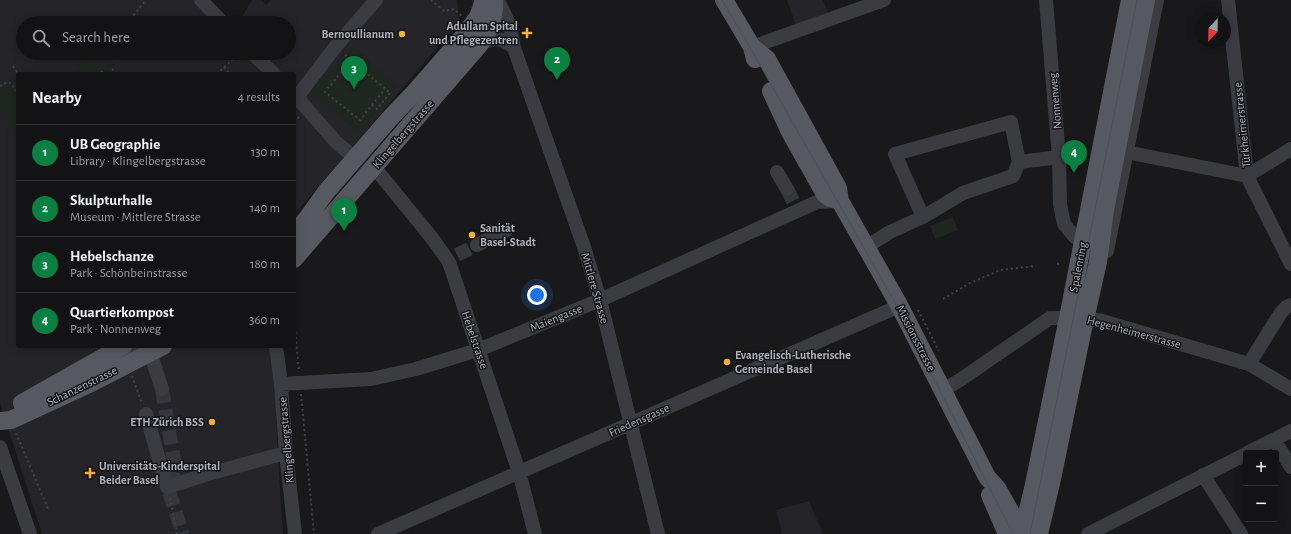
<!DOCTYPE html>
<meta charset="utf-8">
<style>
:root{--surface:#131315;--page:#202022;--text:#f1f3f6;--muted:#9d9ea0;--line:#323234;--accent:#0b8043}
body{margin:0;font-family:"Alegreya Sans",sans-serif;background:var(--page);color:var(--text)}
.controls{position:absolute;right:12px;bottom:12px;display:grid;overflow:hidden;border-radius:4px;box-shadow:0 2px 10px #0003}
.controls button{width:36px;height:36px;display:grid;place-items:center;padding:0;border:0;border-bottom:1px solid var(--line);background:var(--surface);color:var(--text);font:20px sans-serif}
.compass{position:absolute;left:1195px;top:12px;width:36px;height:36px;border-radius:50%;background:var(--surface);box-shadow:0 2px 10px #0003;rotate:202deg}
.you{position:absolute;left:537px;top:295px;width:14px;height:14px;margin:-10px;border:3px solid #fff;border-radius:50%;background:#1a73e8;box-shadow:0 0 0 6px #1a73e833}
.badge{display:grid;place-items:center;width:26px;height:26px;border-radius:50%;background:var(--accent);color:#fff;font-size:13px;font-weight:700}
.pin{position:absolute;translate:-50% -33px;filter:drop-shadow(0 1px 2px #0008)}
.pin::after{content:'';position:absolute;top:21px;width:14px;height:12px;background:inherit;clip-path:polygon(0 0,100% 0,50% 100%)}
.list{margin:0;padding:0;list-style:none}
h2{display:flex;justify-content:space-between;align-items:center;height:52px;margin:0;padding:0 16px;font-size:17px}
h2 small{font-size:13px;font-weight:400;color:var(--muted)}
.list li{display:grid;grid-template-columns:26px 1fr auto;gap:12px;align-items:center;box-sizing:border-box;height:56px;padding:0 16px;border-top:1px solid var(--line)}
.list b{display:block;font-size:15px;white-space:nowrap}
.list p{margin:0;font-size:13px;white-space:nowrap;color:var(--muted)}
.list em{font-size:13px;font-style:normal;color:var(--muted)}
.icon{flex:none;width:22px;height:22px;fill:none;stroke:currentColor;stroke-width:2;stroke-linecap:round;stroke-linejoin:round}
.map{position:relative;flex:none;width:1291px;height:534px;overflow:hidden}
.search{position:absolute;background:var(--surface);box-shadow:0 2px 10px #0003;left:16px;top:16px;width:280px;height:44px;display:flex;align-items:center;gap:10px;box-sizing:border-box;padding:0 14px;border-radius:22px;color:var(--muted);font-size:15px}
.panel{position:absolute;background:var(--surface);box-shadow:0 2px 10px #0003;left:16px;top:72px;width:280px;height:276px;border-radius:4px}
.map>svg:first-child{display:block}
</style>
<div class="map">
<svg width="1291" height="534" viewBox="0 0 1291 534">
<rect width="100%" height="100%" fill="#19191c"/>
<path fill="#252529" d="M0 0H196L218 23H23V53H289V23H238L252 0H261L266 5 271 0H457L459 22 294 215V74H18V346H273L278 458 283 534H42L0 403Z
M787 0H823L828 13 796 25Z
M809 501 823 534H781L782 533 776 510Z"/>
<path fill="#1f2720" d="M351 46 398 86 359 132 310 92Z
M78 53H82L100 71 111 60 124 74H72L74 72 76 54Z
M18 77V140L0 112V88Z
M953 217 958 230 935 239 930 226Z"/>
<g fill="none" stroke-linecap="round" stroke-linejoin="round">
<path stroke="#36373c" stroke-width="14" stroke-dasharray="14 7" stroke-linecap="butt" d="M787 189 793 201
M457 255 477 245
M162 389 175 466 169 492 183 534"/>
<path stroke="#404348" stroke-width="2" stroke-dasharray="2 3" stroke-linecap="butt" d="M431 0 444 11 454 9 463 17
M127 23 146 0
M345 55 390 93
M351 60 325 92 360 120 372 105 377 109 390 93
M13 66 18 74
M224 67 230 74
M112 69 118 74
M101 71 104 74
M217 74 239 53
M0 86 7 82 10 83 18 92
M372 105 385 89
M18 110 17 118 18 121
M294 122 299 117
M1057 264 1061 263
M943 299 970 283 1000 270 1036 266
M918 310 939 351
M294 317 299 372
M132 376 142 404
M301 394 314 534
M16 433 48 509
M170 498 177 534"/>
<path stroke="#3a3c41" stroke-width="14" d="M201 0 223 23
M497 0C506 14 512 32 514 48L584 247 600 300 658 534
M1046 0 1059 157 1060 204 1064 224 1075 237 1083 241
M1228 0 1247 176 1291 264
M480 44C494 37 502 37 514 48
M752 47 884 0
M252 53 274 74
M294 94 336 142 355 158
M297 97 336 46 376 0
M1126 152 1247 176 1291 149
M374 167 432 238 449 262 519 472 535 534
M777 172 787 189
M923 217 963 193 1013 176 1019 162 1059 157
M477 245 505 231
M866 247 890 232 923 217 895 154 1011 122 1019 162
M1107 251 1157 0
M276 346 281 384 286 453 295 534
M150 352 162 389
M115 357 136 346
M1249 364 1280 314 1286 307 1291 305
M281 384 371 379 416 369 478 350 600 300 817 202 837 201
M943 390 960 380 1050 318H1085L1102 321 1249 364 1291 389
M146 414 167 487 208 474 286 453
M1274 440 1291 467
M0 447 30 534
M1247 453 1291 431
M1203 475 1241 534
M378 534 888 311 899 305
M1088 534 1246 454"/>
<path stroke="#565960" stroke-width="18" d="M724 0 752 47 755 59
M752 47 767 59 838 188 840 201 899 305 987 477 997 488 1023 534
M771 91 790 132 825 194 830 198 840 201
M294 234 308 217 326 192 391 117 414 93 463 37 478 17 484 0
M294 259 480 44C490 30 495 17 494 0
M22 403 123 346
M0 421 11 420 93 382 163 346
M990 495 1007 534
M1022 534 1033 489 1068 318 1130 0
M1039 534 1052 479 1082 333 1098 262 1105 210 1146 0"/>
<path stroke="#4d5056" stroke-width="1" d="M722 0 744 37 897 306 1013 534
M1030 534 1137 0"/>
</g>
<g fill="#f3af3a" stroke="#141417" stroke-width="1.5">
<path d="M525 27h4v4h4v4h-4v4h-4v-4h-4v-4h4z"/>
<circle cx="402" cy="34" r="4"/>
<circle cx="472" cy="235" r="4"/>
<circle cx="727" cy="362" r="4"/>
<circle cx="212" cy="422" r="4"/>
<path d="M88 467h4v4h4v4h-4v4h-4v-4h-4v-4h4z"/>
</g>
<g text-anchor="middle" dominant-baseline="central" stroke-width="3" stroke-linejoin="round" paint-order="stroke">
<g font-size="12" font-weight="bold" fill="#acb1bb" stroke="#141417" text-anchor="end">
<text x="518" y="26">Adullam Spital<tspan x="518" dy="14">und Pflegezentren</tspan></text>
<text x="394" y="34">Bernoullianum</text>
<text x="480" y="228" text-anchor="start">Sanität<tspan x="480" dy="14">Basel-Stadt</tspan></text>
<text x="735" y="355" text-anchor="start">Evangelisch-Lutherische<tspan x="735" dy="14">Gemeinde Basel</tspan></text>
<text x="204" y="422">ETH Zürich BSS</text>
<text x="99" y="466" text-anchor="start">Universitäts-Kinderspital<tspan x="99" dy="14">Beider Basel</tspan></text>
</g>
<g font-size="12" fill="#acb1bb" stroke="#141417">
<text transform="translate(1055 101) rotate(-95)">Nonnenweg</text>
<text transform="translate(1242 125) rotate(-96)">Türkheimerstrasse</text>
<text transform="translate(403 134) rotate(-49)">Klingelbergstrasse</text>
<text transform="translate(1078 267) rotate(-79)">Spalenring</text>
<text transform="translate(595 288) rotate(74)">Mittlere Strasse</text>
<text transform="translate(556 318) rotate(-22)">Maiengasse</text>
<text transform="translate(1134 332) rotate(15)">Hegenheimerstrasse</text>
<text transform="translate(916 338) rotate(63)">Missionsstrasse</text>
<text transform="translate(475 340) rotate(71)">Hebelstrasse</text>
<text transform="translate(82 386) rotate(-26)">Schanzenstrasse</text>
<text transform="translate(639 420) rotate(-24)">Friedensgasse</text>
<text transform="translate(286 440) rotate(-95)">Klingelbergstrasse</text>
</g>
</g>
</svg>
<div class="controls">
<button>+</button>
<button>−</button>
</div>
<svg class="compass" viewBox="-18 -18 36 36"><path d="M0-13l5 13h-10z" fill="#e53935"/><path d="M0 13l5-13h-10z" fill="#9d9ea0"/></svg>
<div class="you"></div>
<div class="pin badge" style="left:344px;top:231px">1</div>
<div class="pin badge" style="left:557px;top:80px">2</div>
<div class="pin badge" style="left:354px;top:89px">3</div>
<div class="pin badge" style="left:1074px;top:173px">4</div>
<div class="search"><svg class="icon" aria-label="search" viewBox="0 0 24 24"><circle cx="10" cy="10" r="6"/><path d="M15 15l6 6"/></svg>Search here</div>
<section class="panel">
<h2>Nearby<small>4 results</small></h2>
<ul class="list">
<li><span class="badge">1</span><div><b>UB Geographie</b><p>Library · Klingelbergstrasse</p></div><em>130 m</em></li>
<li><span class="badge">2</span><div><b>Skulpturhalle</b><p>Museum · Mittlere Strasse</p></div><em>140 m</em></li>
<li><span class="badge">3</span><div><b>Hebelschanze</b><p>Park · Schönbeinstrasse</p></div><em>180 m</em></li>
<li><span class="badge">4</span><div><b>Quartierkompost</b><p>Park · Nonnenweg</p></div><em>360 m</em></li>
</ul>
</section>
</div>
